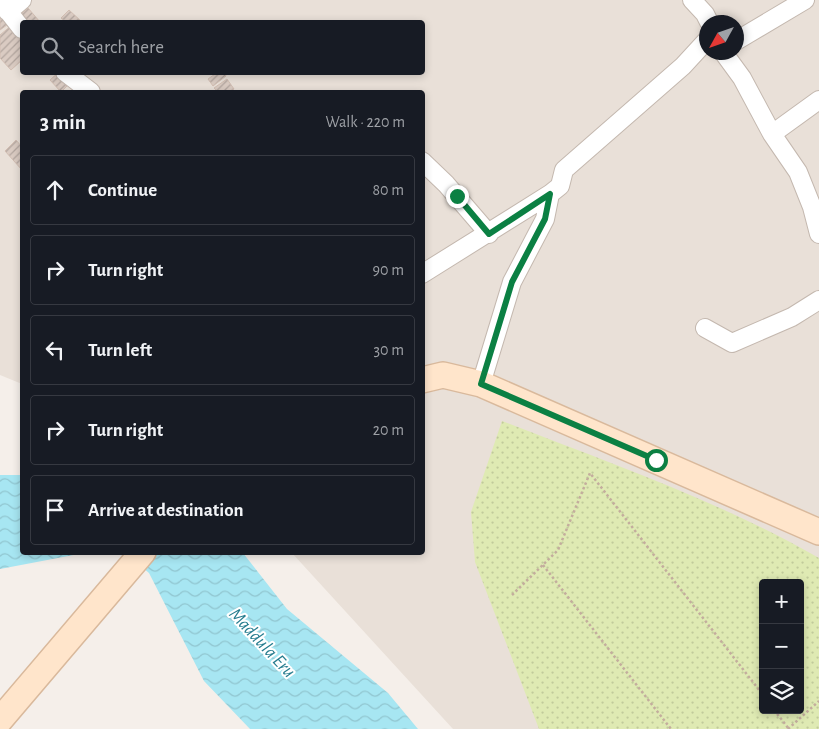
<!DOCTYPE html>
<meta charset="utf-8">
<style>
:root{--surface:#171b24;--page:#242831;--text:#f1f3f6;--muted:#9ea1a6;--line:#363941}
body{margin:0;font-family:"Alegreya Sans",sans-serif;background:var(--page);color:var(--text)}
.controls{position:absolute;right:15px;bottom:15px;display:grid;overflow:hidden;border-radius:5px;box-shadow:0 2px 8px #0003}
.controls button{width:45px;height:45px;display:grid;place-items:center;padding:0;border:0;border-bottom:1px solid var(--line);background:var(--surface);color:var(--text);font:25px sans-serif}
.compass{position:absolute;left:699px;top:15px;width:45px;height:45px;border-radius:50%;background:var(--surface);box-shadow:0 2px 8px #0003;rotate:230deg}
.stop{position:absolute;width:15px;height:15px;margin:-11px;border:4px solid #0b8043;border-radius:50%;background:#fff}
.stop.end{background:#0b8043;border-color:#fff;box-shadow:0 1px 5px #0008}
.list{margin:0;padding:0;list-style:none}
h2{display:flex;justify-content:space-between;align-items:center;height:65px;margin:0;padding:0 20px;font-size:21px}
h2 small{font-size:16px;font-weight:400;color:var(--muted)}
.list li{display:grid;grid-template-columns:32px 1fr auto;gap:15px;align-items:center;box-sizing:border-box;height:70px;margin:0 10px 10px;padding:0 10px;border:1px solid var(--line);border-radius:5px}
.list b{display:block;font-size:19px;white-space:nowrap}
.list em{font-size:16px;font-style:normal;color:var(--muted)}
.icon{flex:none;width:28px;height:28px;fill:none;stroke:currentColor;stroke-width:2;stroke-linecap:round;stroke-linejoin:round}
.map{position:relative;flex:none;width:819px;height:729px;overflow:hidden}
.search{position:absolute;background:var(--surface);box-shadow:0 2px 8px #0003;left:20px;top:20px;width:405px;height:55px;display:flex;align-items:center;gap:12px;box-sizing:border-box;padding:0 18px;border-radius:5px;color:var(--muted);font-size:19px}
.panel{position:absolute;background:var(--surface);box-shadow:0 2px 8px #0003;left:20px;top:90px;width:405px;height:465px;border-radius:5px}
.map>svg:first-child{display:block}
</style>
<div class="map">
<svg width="819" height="729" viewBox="0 0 819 729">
<defs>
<pattern id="park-dots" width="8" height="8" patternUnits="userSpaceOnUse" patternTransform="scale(1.25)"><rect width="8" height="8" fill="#dfeab3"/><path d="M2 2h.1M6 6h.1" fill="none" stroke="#c1ca9b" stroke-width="1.8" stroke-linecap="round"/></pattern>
<pattern id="water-waves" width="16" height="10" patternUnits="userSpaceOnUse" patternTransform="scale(1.25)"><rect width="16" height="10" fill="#a7e6f2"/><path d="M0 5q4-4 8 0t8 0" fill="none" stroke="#91c6d0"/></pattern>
<pattern id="building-hatch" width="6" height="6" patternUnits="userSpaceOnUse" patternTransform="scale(1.25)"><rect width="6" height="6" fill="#dacbc2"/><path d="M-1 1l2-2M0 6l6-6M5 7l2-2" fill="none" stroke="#b3a69f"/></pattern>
</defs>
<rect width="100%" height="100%" fill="#f5efea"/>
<path fill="#e9e0d8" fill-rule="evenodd" d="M0 0H819V729H453L292 553 422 552V92H22V384L0 375ZM22 22H422V72H22ZM706 22H736V52H706ZM763 583H800V710H763Z"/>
<path fill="url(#park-dots)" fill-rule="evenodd" d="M502 421C607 462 722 502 819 558V729H539L475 562 471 512ZM763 583H800V710H763Z"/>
<path fill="url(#water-waves)" d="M0 475H22V552L84 553 0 569Z
M105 553H243L287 609 388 693 418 729H250L204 681 149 573 129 556Z"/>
<path fill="url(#building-hatch)" stroke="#d2beb2" d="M28 8 40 22H22L17 17Z
M0 9 11 22 0 30Z
M69 10 82 22H66L61 18Z
M12 25 22 36V60L11 70 0 58V35Z
M59 72 73 80 61 92 50 80Z
M218 72H224L226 76 213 86 208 79Z
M227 79 234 89 229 92H218L214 88Z
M16 140 22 147V170L5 151Z"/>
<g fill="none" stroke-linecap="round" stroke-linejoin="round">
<defs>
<path id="street" d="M692 0 705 14 709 22
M0 1 22 29
M8 12 22 0
M736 41 805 0
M723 52 742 78 772 134 798 172 812 207 819 234
M65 72 91 92
M772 134 819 100
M422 161 446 184 489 234
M422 274 550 194 560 186 564 170 683 66 706 41
M705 328 732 343 792 317 819 300
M481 384 512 282 545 219 550 194"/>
<path id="secondary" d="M422 380 443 375 481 384 819 532
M0 720 143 552"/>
</defs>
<use href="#street" stroke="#c4b8af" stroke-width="20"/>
<use href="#secondary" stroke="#d9b99c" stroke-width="28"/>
<path stroke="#c3ad9d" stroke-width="2.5" stroke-dasharray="2.5 2.5" stroke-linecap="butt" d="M543 565 671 729
M512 595 558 550 590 473 763 695
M774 710 789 729
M788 729 819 701"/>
<use href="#street" stroke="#fff" stroke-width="18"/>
<use href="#secondary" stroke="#ffe5cb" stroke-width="25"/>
</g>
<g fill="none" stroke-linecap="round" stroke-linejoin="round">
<path stroke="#0b8043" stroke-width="6" d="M457 196 489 234 550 194 545 219 512 282 481 384 656 460"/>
</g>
<g text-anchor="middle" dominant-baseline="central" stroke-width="4" stroke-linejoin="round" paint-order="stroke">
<g font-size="19" font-style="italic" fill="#277d8f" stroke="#fff">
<text transform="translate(262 643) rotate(47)">Maddula Eru</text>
</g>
</g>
</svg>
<div class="controls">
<button>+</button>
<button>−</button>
<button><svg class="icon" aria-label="layers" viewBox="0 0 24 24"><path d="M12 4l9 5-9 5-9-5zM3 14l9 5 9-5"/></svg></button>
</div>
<svg class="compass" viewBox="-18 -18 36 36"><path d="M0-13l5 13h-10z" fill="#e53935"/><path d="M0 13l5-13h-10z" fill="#9ea1a6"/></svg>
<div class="stop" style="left:656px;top:460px"></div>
<div class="stop end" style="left:457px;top:196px"></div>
<div class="search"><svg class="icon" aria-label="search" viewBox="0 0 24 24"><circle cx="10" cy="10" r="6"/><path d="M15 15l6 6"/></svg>Search here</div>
<section class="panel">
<h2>3 min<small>Walk · 220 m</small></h2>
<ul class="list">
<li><svg class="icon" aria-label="ahead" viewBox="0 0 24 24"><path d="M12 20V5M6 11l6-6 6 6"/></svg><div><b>Continue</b></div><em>80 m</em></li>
<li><svg class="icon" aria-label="right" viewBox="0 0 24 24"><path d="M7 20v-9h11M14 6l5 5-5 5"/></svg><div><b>Turn right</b></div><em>90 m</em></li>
<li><svg class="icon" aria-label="left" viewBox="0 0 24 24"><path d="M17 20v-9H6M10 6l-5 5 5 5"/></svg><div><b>Turn left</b></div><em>30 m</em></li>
<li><svg class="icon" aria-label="right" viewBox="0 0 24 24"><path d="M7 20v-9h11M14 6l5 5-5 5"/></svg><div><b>Turn right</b></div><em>20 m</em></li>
<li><svg class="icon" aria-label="arrive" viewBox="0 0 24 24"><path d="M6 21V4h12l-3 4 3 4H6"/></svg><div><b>Arrive at destination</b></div></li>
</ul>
</section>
</div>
